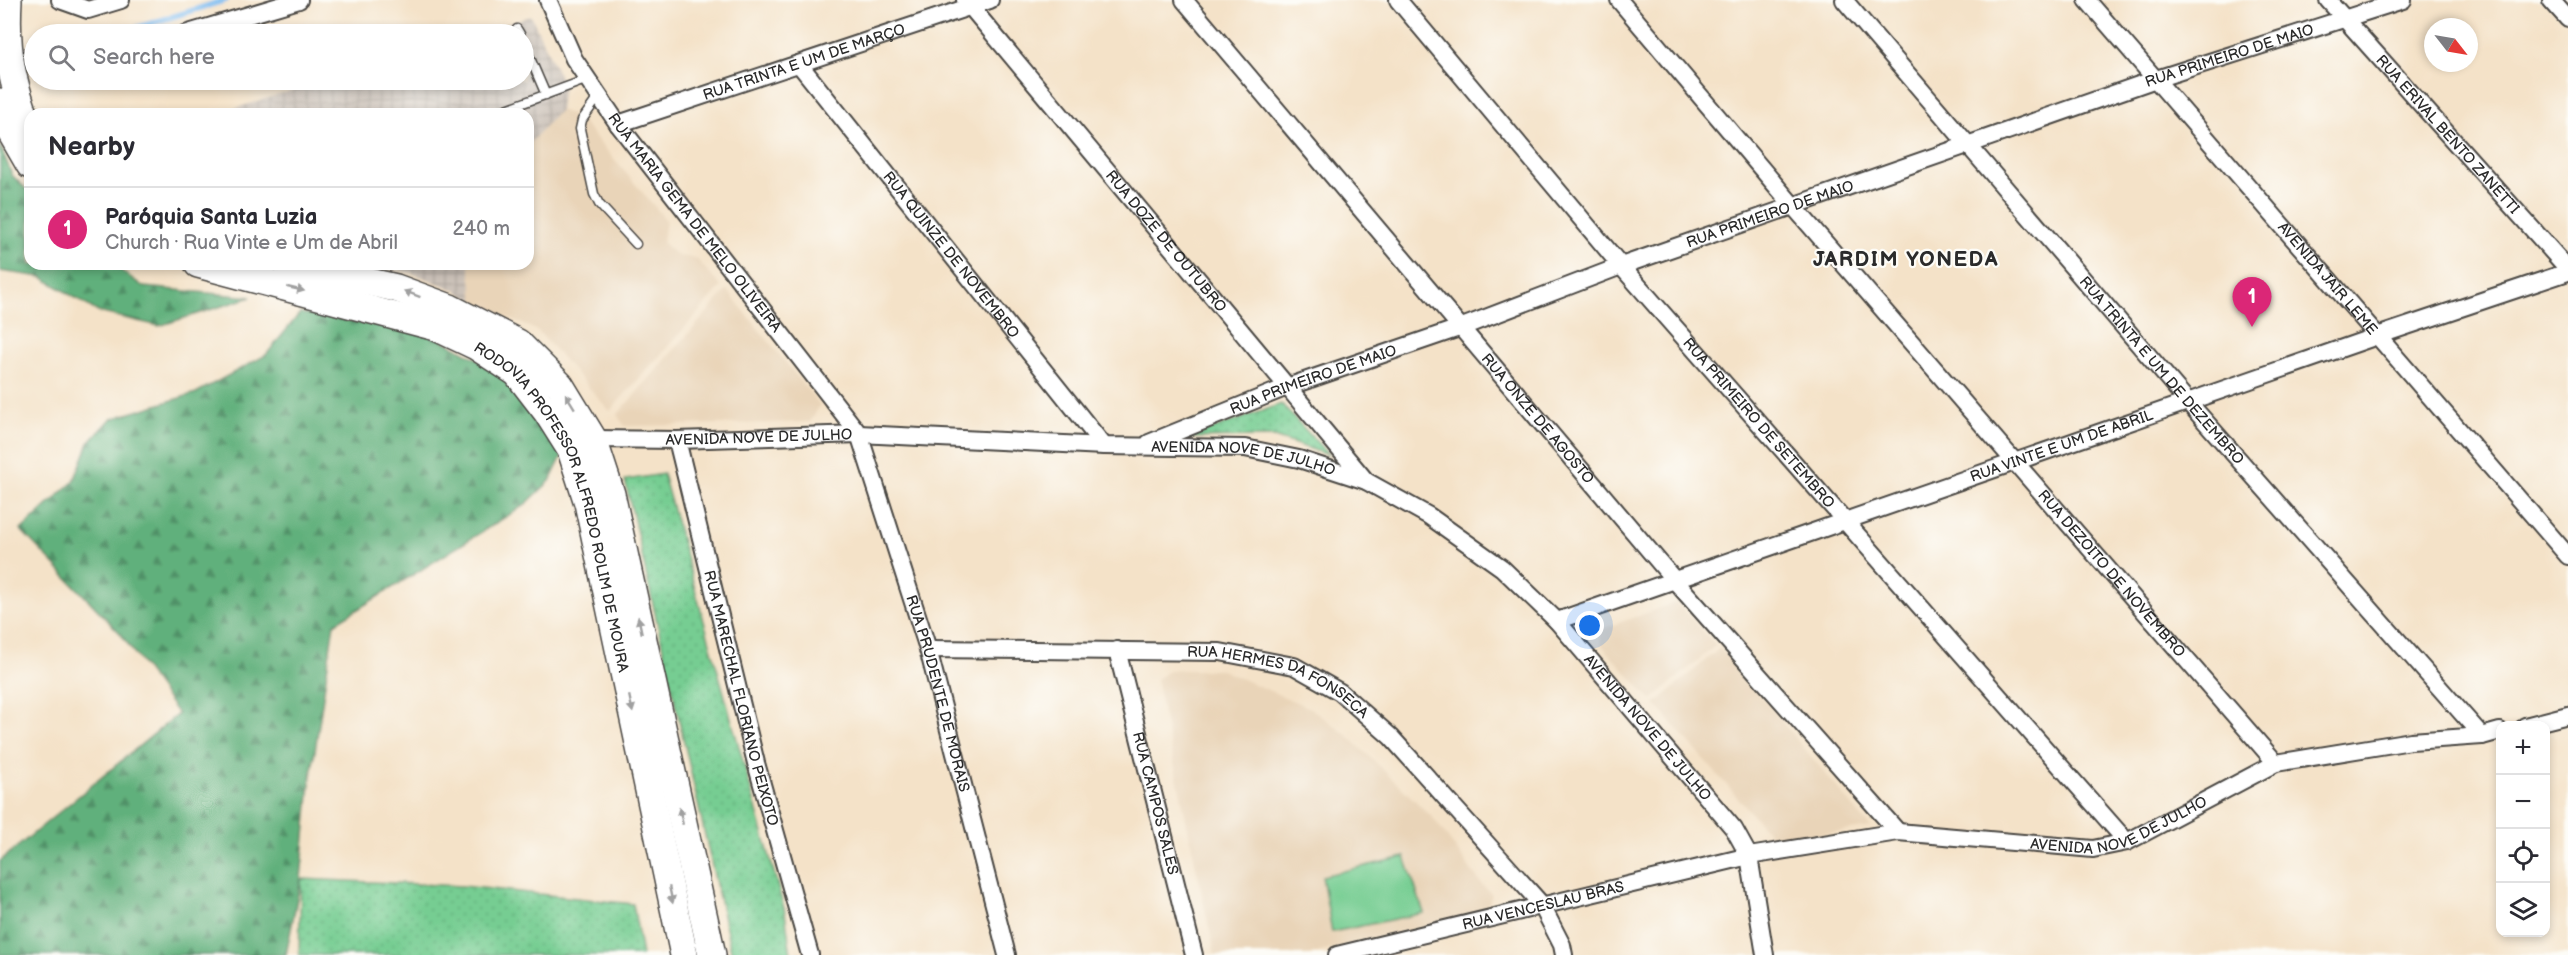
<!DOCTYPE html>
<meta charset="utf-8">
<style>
:root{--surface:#fff;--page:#f7f7f7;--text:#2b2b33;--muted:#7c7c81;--line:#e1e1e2;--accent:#db2777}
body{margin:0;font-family:"Balsamiq Sans",sans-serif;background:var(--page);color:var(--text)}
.controls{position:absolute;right:18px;bottom:18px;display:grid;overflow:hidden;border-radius:12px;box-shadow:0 3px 9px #0003}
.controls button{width:54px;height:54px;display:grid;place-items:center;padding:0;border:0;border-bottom:2px solid var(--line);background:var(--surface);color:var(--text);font:30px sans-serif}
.compass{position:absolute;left:2424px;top:18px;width:54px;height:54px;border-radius:50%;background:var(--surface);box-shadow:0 3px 9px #0003;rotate:121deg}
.you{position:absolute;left:1590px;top:626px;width:21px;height:21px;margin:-15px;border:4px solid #fff;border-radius:50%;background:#1a73e8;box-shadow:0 0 0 9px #1a73e833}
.badge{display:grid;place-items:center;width:39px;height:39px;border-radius:50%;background:var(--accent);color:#fff;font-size:20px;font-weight:700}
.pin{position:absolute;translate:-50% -50px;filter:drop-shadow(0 2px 3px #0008)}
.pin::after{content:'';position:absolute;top:32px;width:21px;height:18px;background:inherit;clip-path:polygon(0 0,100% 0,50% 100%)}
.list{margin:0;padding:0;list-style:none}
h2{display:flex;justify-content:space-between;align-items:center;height:78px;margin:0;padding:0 24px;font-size:26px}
h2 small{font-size:20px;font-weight:400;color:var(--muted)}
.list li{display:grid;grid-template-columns:39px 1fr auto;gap:18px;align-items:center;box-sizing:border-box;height:84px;padding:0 24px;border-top:2px solid var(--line)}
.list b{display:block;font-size:22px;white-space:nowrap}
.list p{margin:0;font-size:20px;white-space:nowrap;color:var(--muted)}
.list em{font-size:20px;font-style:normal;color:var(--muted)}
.icon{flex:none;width:33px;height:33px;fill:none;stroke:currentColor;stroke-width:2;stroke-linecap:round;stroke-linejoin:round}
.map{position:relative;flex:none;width:2568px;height:955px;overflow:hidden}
.search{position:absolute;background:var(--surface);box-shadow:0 3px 9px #0003;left:24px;top:24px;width:510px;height:66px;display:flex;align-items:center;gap:15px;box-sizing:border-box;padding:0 21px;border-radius:33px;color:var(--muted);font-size:22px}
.panel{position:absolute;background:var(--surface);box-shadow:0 3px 9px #0003;left:24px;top:108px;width:510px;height:162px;border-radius:18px}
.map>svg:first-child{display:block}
</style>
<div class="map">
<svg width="2568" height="955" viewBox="0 0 2568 955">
<defs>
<pattern id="industrial-grid" width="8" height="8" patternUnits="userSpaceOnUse" patternTransform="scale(1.5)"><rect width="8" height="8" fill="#ccc2b9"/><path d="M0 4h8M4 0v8" fill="none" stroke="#afa79f"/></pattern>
<pattern id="grass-dots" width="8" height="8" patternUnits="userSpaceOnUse" patternTransform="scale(1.5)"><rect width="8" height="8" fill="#76cd92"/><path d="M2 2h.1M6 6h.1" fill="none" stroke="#66b07e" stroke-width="1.8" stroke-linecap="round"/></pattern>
<pattern id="forest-firs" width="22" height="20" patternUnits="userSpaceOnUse" patternTransform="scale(1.5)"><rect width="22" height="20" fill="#60b07c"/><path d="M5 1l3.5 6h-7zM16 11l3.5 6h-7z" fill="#4f8f66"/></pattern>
</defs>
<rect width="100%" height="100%" fill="#fdfcf7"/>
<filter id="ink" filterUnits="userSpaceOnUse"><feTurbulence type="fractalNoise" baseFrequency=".0167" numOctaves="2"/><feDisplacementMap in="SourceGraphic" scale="12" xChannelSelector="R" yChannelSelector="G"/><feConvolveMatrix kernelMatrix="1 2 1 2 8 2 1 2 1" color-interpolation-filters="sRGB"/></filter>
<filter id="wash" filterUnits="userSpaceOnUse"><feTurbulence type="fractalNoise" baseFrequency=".008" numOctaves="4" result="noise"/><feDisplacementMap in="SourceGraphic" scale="24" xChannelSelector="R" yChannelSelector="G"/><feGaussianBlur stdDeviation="1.35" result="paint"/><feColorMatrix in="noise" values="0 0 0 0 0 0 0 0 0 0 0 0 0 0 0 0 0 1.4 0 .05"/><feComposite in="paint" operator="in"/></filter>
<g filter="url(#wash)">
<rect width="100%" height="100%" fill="#f4e2c8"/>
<path fill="#e9d4b8" d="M560 110 578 117 666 220 663 243 678 256 696 258 721 287 610 411 538 331 474 302 469 264H528V145Z
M727 290 820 405 810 422 625 426 617 415Z
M1677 602 1716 645 1651 700 1601 644 1599 630Z
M1720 648 1870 827 1776 841 1655 704Z
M1170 670H1221L1310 708 1347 735 1434 819 1482 885 1492 894 1489 903 1481 912 1308 955H1215L1156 679Z"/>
<path fill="url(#industrial-grid)" d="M531 16 563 84 560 110 528 145V114H217L325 80H524V34H469Z
M369 264H469L474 302 455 290 412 273Z"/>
<path fill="url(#grass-dots)" stroke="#507c5e" stroke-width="1.5" d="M1281 404 1329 455 1274 437 1188 438Z
M663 474 785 912 791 955H732L625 480Z
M301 879 463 886 633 904 642 955H299Z"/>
<path fill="url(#forest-firs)" stroke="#466e54" stroke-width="1.5" d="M0 145 12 175 30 193V264H112L144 287 251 297 159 326 98 312 42 277 0 271Z
M300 313 433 335 513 378 564 452 550 481 525 505 334 624 310 784 301 879 286 955H0V861L178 714 120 633 21 530 74 481 89 443 111 419 196 393 266 355Z"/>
<path fill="#76cd92" stroke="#507c5e" stroke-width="1.5" d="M1405 857 1424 913 1332 932 1322 876Z"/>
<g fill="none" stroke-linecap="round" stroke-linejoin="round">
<path stroke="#7dbbf0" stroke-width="6" d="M117 34 226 0
M24 64 34 60"/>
</g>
</g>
<g filter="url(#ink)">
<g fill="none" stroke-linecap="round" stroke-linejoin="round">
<defs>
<path id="lane" d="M517 29 520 34
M524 44 546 95
M599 96 582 120 580 129 594 194 599 204 636 244
M493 114 588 79"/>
<g id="street">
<path d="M60 0 88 10 121 0"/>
<path id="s1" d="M548 0 574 59 618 124 859 434 928 649 1007 955"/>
<path id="s2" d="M965 0 1366 481"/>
<path id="s3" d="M1184 0 1676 582 1898 832"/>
<path id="s4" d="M1398 0 1621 266 2127 842"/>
<path id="s5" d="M1619 0 1794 207 2276 763"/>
<path id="s6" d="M1844 0 2189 403 2482 736"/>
<path id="s7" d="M2087 0 2568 556"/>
<path id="s8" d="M2328 0 2568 269"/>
<path d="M2551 0 2568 19"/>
<path d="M185 34 299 0"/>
<path id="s9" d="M799 64 1104 446"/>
<path id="s10" d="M618 124 990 0"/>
<path id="s11" d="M593 439 677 440 859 434 1104 446 1245 448 1299 459 1366 481 1429 516 1502 568 1557 621 1734 829 1749 856 1765 955"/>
<path id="s12" d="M677 440 756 763 810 955"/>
<path id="s13" d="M1149 443 1287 387 1462 327 1621 266 2156 79 2403 0"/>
<path id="s14" d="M1557 621 2380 335 2568 272"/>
<path id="s15" d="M928 649 1220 652 1294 666 1340 692 1391 737 1541 904 1562 945 1564 955"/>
<path id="s16" d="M1117 650 1194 955"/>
<path d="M2525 726 2568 715"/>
<path id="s17" d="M1337 955 1749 856 1898 832 2093 849 2127 842 2276 763 2411 741 2482 736 2500 731"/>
</g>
<g id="primary">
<path d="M8 0C5 52 12 82 30 131"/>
<path d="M0 102 8 127 30 165"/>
<path id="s18" d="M198 264 436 327 476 346 517 373 547 412 571 450 588 503 684 955"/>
<path d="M289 264 396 288 450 308 518 343 560 385 593 439 611 494 712 955"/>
</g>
</defs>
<use href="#lane" stroke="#494643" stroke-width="11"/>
<use href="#street" stroke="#494643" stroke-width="20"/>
<use href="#primary" stroke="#494643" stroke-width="30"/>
<use href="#lane" stroke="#fff" stroke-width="8"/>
<use href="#street" stroke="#fff" stroke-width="16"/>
<use href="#primary" stroke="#fff" stroke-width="27"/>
</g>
<defs><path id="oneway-solid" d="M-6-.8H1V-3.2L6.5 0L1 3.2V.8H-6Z" transform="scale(1.5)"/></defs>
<g fill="#a0a0a0">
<use href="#oneway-solid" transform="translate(296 289) rotate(13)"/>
<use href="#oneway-solid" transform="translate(412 294) rotate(-159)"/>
<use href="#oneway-solid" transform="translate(570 401) rotate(-122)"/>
<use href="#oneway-solid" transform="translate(640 625) rotate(-102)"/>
<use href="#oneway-solid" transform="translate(631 704) rotate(78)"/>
<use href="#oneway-solid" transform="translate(681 816) rotate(-102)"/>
<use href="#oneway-solid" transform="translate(671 895) rotate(78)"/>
</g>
</g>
<g text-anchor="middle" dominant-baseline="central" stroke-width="4.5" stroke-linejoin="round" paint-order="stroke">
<g font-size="15" fill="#2b2b2b" stroke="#fdfcf7">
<text stroke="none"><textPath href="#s13" startOffset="1148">RUA PRIMEIRO DE MAIO</textPath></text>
<text stroke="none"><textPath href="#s10" startOffset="196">RUA TRINTA E UM DE MARÇO</textPath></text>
<text stroke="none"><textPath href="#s8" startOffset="180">RUA ERIVAL BENTO ZANETTI</textPath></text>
<text stroke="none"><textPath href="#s13" startOffset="662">RUA PRIMEIRO DE MAIO</textPath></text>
<text stroke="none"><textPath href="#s1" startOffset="268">RUA MARIA GEMA DE MELO OLIVEIRA</textPath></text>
<text stroke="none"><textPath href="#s2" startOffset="314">RUA DOZE DE OUTUBRO</textPath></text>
<text stroke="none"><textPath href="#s9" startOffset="244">RUA QUINZE DE NOVEMBRO</textPath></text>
<text stroke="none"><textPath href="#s7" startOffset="368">AVENIDA JAIR LEME</textPath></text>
<text stroke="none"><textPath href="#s6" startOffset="488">RUA TRINTA E UM DE DEZEMBRO</textPath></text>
<text stroke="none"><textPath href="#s13" startOffset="176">RUA PRIMEIRO DE MAIO</textPath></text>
<text stroke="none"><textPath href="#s3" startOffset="548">RUA ONZE DE AGOSTO</textPath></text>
<text stroke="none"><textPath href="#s4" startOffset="556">RUA PRIMEIRO DE SETEMBRO</textPath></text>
<text stroke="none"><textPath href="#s11" startOffset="166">AVENIDA NOVE DE JULHO</textPath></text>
<text stroke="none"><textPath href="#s14" startOffset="534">RUA VINTE E UM DE ABRIL</textPath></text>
<text stroke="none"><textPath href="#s11" startOffset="652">AVENIDA NOVE DE JULHO</textPath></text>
<text stroke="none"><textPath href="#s18" startOffset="476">RODOVIA PROFESSOR ALFREDO ROLIM DE MOURA</textPath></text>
<text stroke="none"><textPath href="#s5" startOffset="756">RUA DEZOITO DE NOVEMBRO</textPath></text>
<text stroke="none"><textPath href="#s15" startOffset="357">RUA HERMES DA FONSECA</textPath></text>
<text stroke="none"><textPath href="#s1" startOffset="807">RUA PRUDENTE DE MORAIS</textPath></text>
<text stroke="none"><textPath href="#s12" startOffset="266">RUA MARECHAL FLORIANO PEIXOTO</textPath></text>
<text stroke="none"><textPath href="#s11" startOffset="1156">AVENIDA NOVE DE JULHO</textPath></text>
<text stroke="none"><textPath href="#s16" startOffset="158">RUA CAMPOS SALES</textPath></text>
<text stroke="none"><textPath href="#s17" startOffset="801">AVENIDA NOVE DE JULHO</textPath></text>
<text stroke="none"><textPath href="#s17" startOffset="212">RUA VENCESLAU BRAS</textPath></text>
</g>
<g font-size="21" font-weight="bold" letter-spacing="1.5" fill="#2b2b2b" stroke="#fdfcf7">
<text x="1906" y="259">JARDIM YONEDA</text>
</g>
</g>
</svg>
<div class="controls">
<button>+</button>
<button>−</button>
<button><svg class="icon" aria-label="locate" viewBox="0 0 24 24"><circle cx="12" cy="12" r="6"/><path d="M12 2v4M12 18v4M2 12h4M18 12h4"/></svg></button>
<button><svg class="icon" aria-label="layers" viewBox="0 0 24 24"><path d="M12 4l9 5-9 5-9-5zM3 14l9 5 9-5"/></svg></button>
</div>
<svg class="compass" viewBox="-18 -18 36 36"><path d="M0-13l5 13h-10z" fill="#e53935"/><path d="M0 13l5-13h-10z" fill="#7c7c81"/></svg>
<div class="you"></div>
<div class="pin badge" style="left:2252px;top:327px">1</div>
<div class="search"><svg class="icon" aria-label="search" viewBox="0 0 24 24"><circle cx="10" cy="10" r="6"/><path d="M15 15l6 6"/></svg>Search here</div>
<section class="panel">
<h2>Nearby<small></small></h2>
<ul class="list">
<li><span class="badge">1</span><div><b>Paróquia Santa Luzia</b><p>Church · Rua Vinte e Um de Abril</p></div><em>240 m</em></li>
</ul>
</section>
</div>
